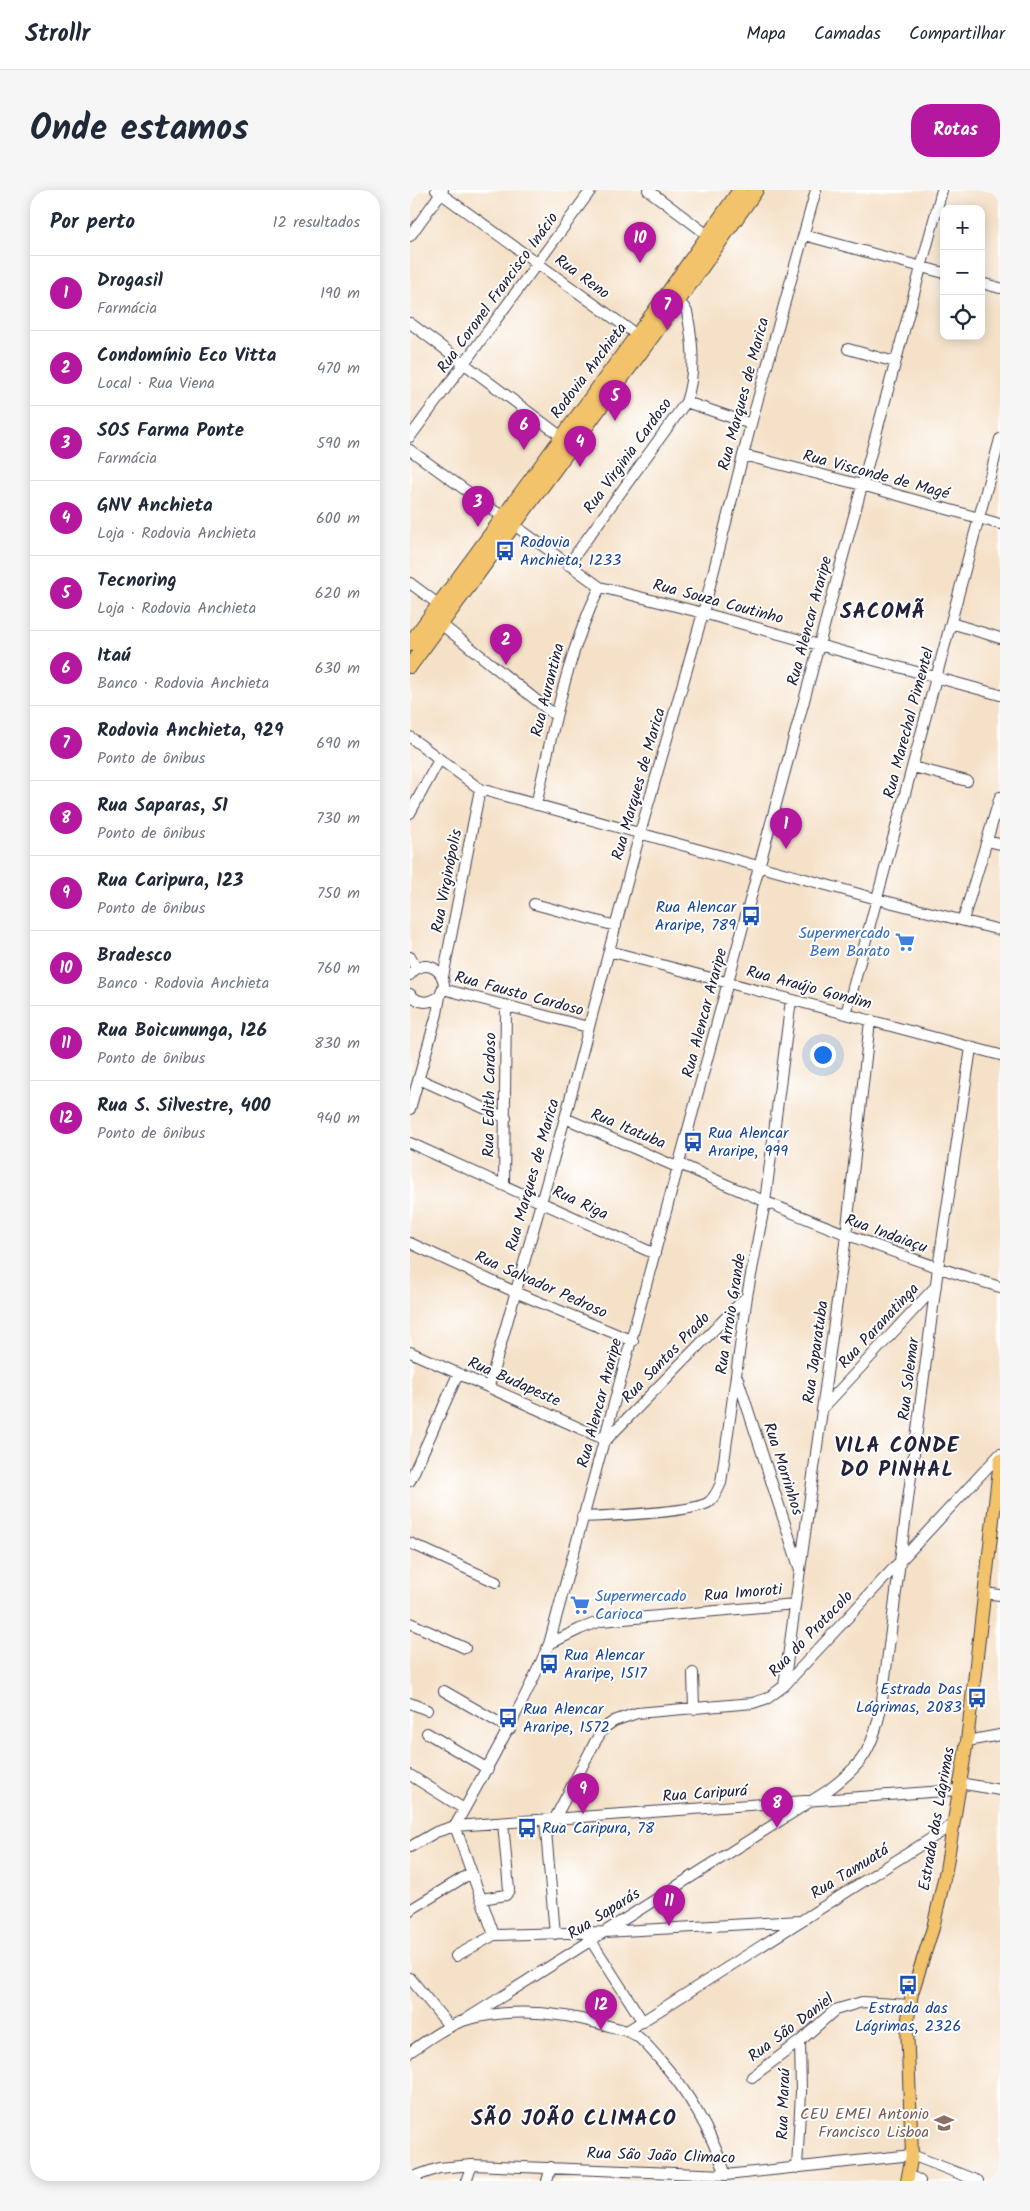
<!DOCTYPE html>
<html lang="pt">
<meta charset="utf-8">
<style>
:root{--surface:#fff;--page:#f6f6f7;--text:#1f2937;--muted:#747a83;--line:#e0e1e3;--accent:#b5179e}
body{margin:0;font-family:Kalam,sans-serif;background:var(--page);color:var(--text)}
.controls{position:absolute;right:15px;top:15px;display:grid;overflow:hidden;border-radius:10px;box-shadow:0 2px 12px #0003}
.controls button{width:45px;height:45px;display:grid;place-items:center;padding:0;border:0;border-bottom:1px solid var(--line);background:var(--surface);color:var(--text);font:25px sans-serif}
.you{position:absolute;left:412px;top:864px;width:18px;height:18px;margin:-12px;border:4px solid #fff;border-radius:50%;background:#1a73e8;box-shadow:0 0 0 8px #1a73e833}
.badge{display:grid;place-items:center;width:32px;height:32px;border-radius:50%;background:var(--accent);color:#fff;font-size:16px;font-weight:700}
.pin{position:absolute;translate:-50% -41px;filter:drop-shadow(0 1px 2px #0008)}
.pin::after{content:'';position:absolute;top:26px;width:18px;height:15px;background:inherit;clip-path:polygon(0 0,100% 0,50% 100%)}
.list{margin:0;padding:0;list-style:none}
h2{display:flex;justify-content:space-between;align-items:center;height:65px;margin:0;padding:0 20px;font-size:21px}
h2 small{font-size:16px;font-weight:400;color:var(--muted)}
.list li{display:grid;grid-template-columns:32px 1fr auto;gap:15px;align-items:center;box-sizing:border-box;height:75px;padding:0 20px;border-top:1px solid var(--line)}
.list b{display:block;font-size:19px;white-space:nowrap}
.list p{margin:0;font-size:16px;white-space:nowrap;color:var(--muted)}
.list em{font-size:16px;font-style:normal;color:var(--muted)}
.icon{flex:none;width:28px;height:28px;fill:none;stroke:currentColor;stroke-width:2;stroke-linecap:round;stroke-linejoin:round}
.map{position:relative;flex:none;width:590px;height:1991px;overflow:hidden;border-radius:20px}
header{display:flex;align-items:center;gap:30px;box-sizing:border-box;height:70px;padding:0 25px;background:var(--surface);border-bottom:1px solid var(--line)}
header strong{font-size:24px}
nav{display:flex;gap:28px;margin-inline-start:auto;font-size:18px}
.intro{display:flex;align-items:center;justify-content:space-between;box-sizing:border-box;height:120px;padding:0 30px}
h1{margin:0;font-size:35px}
.button{padding:12px 22px;border-radius:20px;background:var(--accent);color:#fff;font-size:18px;font-weight:700}
main{display:flex;gap:30px;padding:0 30px}
aside{flex:1;background:var(--surface);border-radius:20px;box-shadow:0 2px 12px #0003}
.map>svg:first-child{display:block}
</style>
<header>
<strong>Strollr</strong>
<nav><a>Mapa</a><a>Camadas</a><a>Compartilhar</a></nav>
</header>
<div class="intro"><h1>Onde estamos</h1><a class="button">Rotas</a></div>
<main>
<aside>
<h2>Por perto<small>12 resultados</small></h2>
<ul class="list">
<li><span class="badge">1</span><div><b>Drogasil</b><p>Farmácia</p></div><em>190 m</em></li>
<li><span class="badge">2</span><div><b>Condomínio Eco Vitta</b><p>Local · Rua Viena</p></div><em>470 m</em></li>
<li><span class="badge">3</span><div><b>SOS Farma Ponte</b><p>Farmácia</p></div><em>590 m</em></li>
<li><span class="badge">4</span><div><b>GNV Anchieta</b><p>Loja · Rodovia Anchieta</p></div><em>600 m</em></li>
<li><span class="badge">5</span><div><b>Tecnoring</b><p>Loja · Rodovia Anchieta</p></div><em>620 m</em></li>
<li><span class="badge">6</span><div><b>Itaú</b><p>Banco · Rodovia Anchieta</p></div><em>630 m</em></li>
<li><span class="badge">7</span><div><b>Rodovia Anchieta, 929</b><p>Ponto de ônibus</p></div><em>690 m</em></li>
<li><span class="badge">8</span><div><b>Rua Saparas, 51</b><p>Ponto de ônibus</p></div><em>730 m</em></li>
<li><span class="badge">9</span><div><b>Rua Caripura, 123</b><p>Ponto de ônibus</p></div><em>750 m</em></li>
<li><span class="badge">10</span><div><b>Bradesco</b><p>Banco · Rodovia Anchieta</p></div><em>760 m</em></li>
<li><span class="badge">11</span><div><b>Rua Boicununga, 126</b><p>Ponto de ônibus</p></div><em>830 m</em></li>
<li><span class="badge">12</span><div><b>Rua S. Silvestre, 400</b><p>Ponto de ônibus</p></div><em>940 m</em></li>
</ul>
</aside>
<div class="map">
<svg width="590" height="1991" viewBox="0 0 590 1991">
<rect width="100%" height="100%" fill="#fff"/>
<filter id="ink" filterUnits="userSpaceOnUse"><feTurbulence type="fractalNoise" baseFrequency=".02" numOctaves="2"/><feDisplacementMap in="SourceGraphic" scale="10" xChannelSelector="R" yChannelSelector="G"/><feConvolveMatrix kernelMatrix="1 2 1 2 8 2 1 2 1" color-interpolation-filters="sRGB"/></filter>
<filter id="wash" filterUnits="userSpaceOnUse"><feTurbulence type="fractalNoise" baseFrequency=".0096" numOctaves="4" result="noise"/><feDisplacementMap in="SourceGraphic" scale="20" xChannelSelector="R" yChannelSelector="G"/><feGaussianBlur stdDeviation="1.12" result="paint"/><feColorMatrix in="noise" values="0 0 0 0 0 0 0 0 0 0 0 0 0 0 0 0 0 1.4 0 .05"/><feComposite in="paint" operator="in"/></filter>
<g filter="url(#wash)">
<rect width="100%" height="100%" fill="#f5e1c8"/>
</g>
<g filter="url(#ink)">
<g fill="none" stroke-linecap="round" stroke-linejoin="round">
<defs>
<path id="minor" d="M26 0 227 145
M238 0 303 49
M394 45 534 83
M0 46 33 0
M571 93 590 98
M0 133 152 247
M438 159 485 172
M276 212 341 234
M0 247 181 0
M0 260 190 397 293 423 590 505
M333 265 452 295 590 334
M158 375 276 212C286 182 283 152 277 122L274 117 268 112
M0 393 28 414
M541 433 590 448
M31 434 146 526
M0 547 70 599 467 709 590 740
M503 577 557 591
M126 615C143 541 156 465 190 397
M0 623 29 570
M577 651 590 654
M124 714 206 736
M553 730 590 607
M199 761 590 865
M0 767 6 778
M0 785C12 769 31 776 34 794L30 806C19 814 9 814 0 804
M33 787 70 599
M33 799 178 837
M436 824 590 249
M9 889 96 928
M0 919 27 824 30 806
M155 928 269 978
M0 953 245 1064
M270 974C375 1022 479 1064 590 1097
M94 995 96 815
M0 1053 105 1102 223 1151
M0 1162 196 1250
M328 1189 389 1377
M79 1196 155 928 230 643 293 423 341 234 406 0
M413 1218 526 1096
M197 1249 337 1106
M0 1291 48 1184
M172 1327C196 1326 283 1323 299 1312 305 1307 308 1300 311 1293L337 1106 355 1012 381 810
M0 1353 86 1392
M574 1403 590 1405
M0 1433 55 1458
M139 1454 170 1439 191 1431 385 1414
M283 1483 284 1519
M374 1496 436 1046 460 831
M34 1501 100 1539
M0 1513 17 1520
M17 1543 78 1579
M557 1551 590 1545
M0 1585 54 1619
M549 1593 590 1600
M135 1630 145 1744
M144 1630 185 1552 194 1538 204 1531 227 1523 343 1513 358 1508 374 1496 590 1264
M45 1636C78 1576 112 1517 139 1454L532 0
M45 1636 84 1745
M0 1657 26 1642 45 1636 548 1600
M71 1709 96 1705 99 1700 93 1633
M0 1720 61 1683
M178 1746 233 1832
M46 1766 84 1745 194 1742 390 1731
M0 1788 40 1837
M55 1830 417 1601C452 1575 462 1561 471 1518L528 1078 561 858
M217 1841 544 1634
M0 1862C17 1850 36 1836 56 1830 102 1817 150 1822 195 1835 206 1838 218 1840 227 1846 236 1853 243 1862 251 1871 281 1905 301 1942 316 1985
M342 1887 390 1851 425 1820 452 1812 499 1815
M387 1978 391 1902 390 1851
M499 1985 510 1991
M0 1988 29 1978 62 1975 316 1985 502 1965 568 1991
M56 1991 62 1975
M137 1991 141 1977"/>
<path id="major" d="M497 1991 502 1965 497 1835 502 1803 523 1738 536 1680 557 1551 590 1270"/>
<path id="highway" d="M0 454 253 110 330 0
M0 476 263 118 346 0"/>
</defs>
<use href="#minor" stroke="#423f50" stroke-width="12"/>
<use href="#major" stroke="#423f50" stroke-width="14"/>
<use href="#highway" stroke="#423f50" stroke-width="16"/>
<use href="#minor" stroke="#fff" stroke-width="10"/>
<use href="#major" stroke="#f2c36a" stroke-width="12"/>
<use href="#highway" stroke="#f2c36a" stroke-width="14"/>
</g>
</g>
<defs>
<symbol id="bus-bare" viewBox="-9 -9 18 18"><path d="M-5-6H5V4H4V6H2V4H-2V6H-4V4H-5ZM-3.5-4V0h7V-4ZM-3.5 1.2v1.5H-2V1.2ZM2 1.2v1.5H3.5V1.2Z" fill="#1a4fb4" stroke="#fff" stroke-width="2.5" paint-order="stroke"/></symbol>
<symbol id="supermarket-bare" viewBox="-9 -9 18 18"><path d="M-6-5.5h2.5l.6 2H6L4.5 2H-2.5L-4.4-4H-6ZM-1.5 3.2a1.3 1.3 0 1 0 .1 0ZM3 3.2a1.3 1.3 0 1 0 .1 0Z" fill="#3f7fe0" stroke="#fff" stroke-width="2.5" paint-order="stroke"/></symbol>
<symbol id="school-bare" viewBox="-9 -9 18 18"><path d="M0-5L7-2L0 1L-7-2ZM-4 1L0 2.5L4 1V4Q0 6-4 4Z" fill="#8d6e63" stroke="#fff" stroke-width="2.5" paint-order="stroke"/></symbol>
</defs>
<g fill-rule="evenodd">
<use href="#bus-bare" x="81" y="347" width="28" height="28"/>
<use href="#bus-bare" x="327" y="712" width="28" height="28"/>
<use href="#supermarket-bare" x="481" y="738" width="28" height="28"/>
<use href="#bus-bare" x="269" y="938" width="28" height="28"/>
<use href="#supermarket-bare" x="156" y="1401" width="28" height="28"/>
<use href="#bus-bare" x="125" y="1460" width="28" height="28"/>
<use href="#bus-bare" x="553" y="1494" width="28" height="28"/>
<use href="#bus-bare" x="84" y="1514" width="28" height="28"/>
<use href="#bus-bare" x="103" y="1624" width="28" height="28"/>
<use href="#bus-bare" x="484" y="1781" width="28" height="28"/>
<use href="#school-bare" x="520" y="1919" width="28" height="28"/>
</g>
<g text-anchor="middle" dominant-baseline="central" stroke-width="4" stroke-linejoin="round" paint-order="stroke">
<g font-size="16" fill="#22223b" stroke="#fff">
<text transform="translate(172 87) rotate(36)">Rua Reno</text>
<text transform="translate(88 103) rotate(-54)">Rua Coronel Francisco Inácio</text>
<text transform="translate(179 181) rotate(-53)">Rodovia Anchieta</text>
<text transform="translate(334 204) rotate(-75)">Rua Marques de Marica</text>
<text transform="translate(218 266) rotate(-54)">Rua Virginia Cardoso</text>
<text transform="translate(466 285) rotate(15)">Rua Visconde de Magé</text>
<text transform="translate(308 412) rotate(15)">Rua Souza Coutinho</text>
<text transform="translate(400 431) rotate(-75)">Rua Alencar Araripe</text>
<text transform="translate(138 500) rotate(-76)">Rua Aurantina</text>
<text transform="translate(499 533) rotate(-75)">Rua Marechal Pimentel</text>
<text transform="translate(229 594) rotate(-74)">Rua Marques de Marica</text>
<text transform="translate(37 691) rotate(-79)">Rua Virginópolis</text>
<text transform="translate(399 798) rotate(15)">Rua Araújo Gondim</text>
<text transform="translate(109 804) rotate(15)">Rua Fausto Cardoso</text>
<text transform="translate(295 823) rotate(-75)">Rua Alencar Araripe</text>
<text transform="translate(80 905) rotate(-89)">Rua Edith Cardoso</text>
<text transform="translate(218 939) rotate(23)">Rua Itatuba</text>
<text transform="translate(123 985) rotate(-74)">Rua Marques de Marica</text>
<text transform="translate(170 1013) rotate(25)">Rua Riga</text>
<text transform="translate(476 1044) rotate(20)">Rua Indaiaçu</text>
<text transform="translate(131 1095) rotate(24)">Rua Salvador Pedroso</text>
<text transform="translate(321 1124) rotate(-81)">Rua Arroio Grande</text>
<text transform="translate(469 1136) rotate(-47)">Rua Paranatinga</text>
<text transform="translate(406 1162) rotate(-82)">Rua Japaratuba</text>
<text transform="translate(256 1168) rotate(-46)">Rua Santos Prado</text>
<text transform="translate(499 1189) rotate(-83)">Rua Solemar</text>
<text transform="translate(104 1192) rotate(24)">Rua Budapeste</text>
<text transform="translate(190 1213) rotate(-75)">Rua Alencar Araripe</text>
<text transform="translate(373 1279) rotate(72)">Rua Morrinhos</text>
<text transform="translate(333 1403) rotate(-5)">Rua Imoroti</text>
<text transform="translate(401 1444) rotate(-46)">Rua do Protocolo</text>
<text transform="translate(295 1604) rotate(-4)">Rua Caripurá</text>
<text transform="translate(527 1629) rotate(-80)">Estrada das Lágrimas</text>
<text transform="translate(440 1682) rotate(-32)">Rua Tamuatá</text>
<text transform="translate(194 1724) rotate(-32)">Rua Saparás</text>
<text transform="translate(381 1838) rotate(-37)">Rua São Daniel</text>
<text transform="translate(374 1914) rotate(-88)">Rua Maraú</text>
<text transform="translate(251 1966) rotate(2)">Rua São João Climaco</text>
</g>
<g font-size="16" fill="#164399" stroke="#fff" text-anchor="start">
<text x="110" y="352">Rodovia<tspan x="110" dy="18">Anchieta, 1233</tspan></text>
<text x="326" y="717" text-anchor="end">Rua Alencar<tspan x="326" dy="18">Araripe, 789</tspan></text>
<text x="298" y="943">Rua Alencar<tspan x="298" dy="18">Araripe, 999</tspan></text>
<text x="154" y="1465">Rua Alencar<tspan x="154" dy="18">Araripe, 1517</tspan></text>
<text x="552" y="1499" text-anchor="end">Estrada Das<tspan x="552" dy="18">Lágrimas, 2083</tspan></text>
<text x="113" y="1519">Rua Alencar<tspan x="113" dy="18">Araripe, 1572</tspan></text>
<text x="132" y="1638">Rua Caripura, 78</text>
<text x="498" y="1818" text-anchor="middle">Estrada das<tspan x="498" dy="18">Lágrimas, 2326</tspan></text>
</g>
<g font-size="16" fill="#366cbe" stroke="#fff" text-anchor="end">
<text x="480" y="743">Supermercado<tspan x="480" dy="18">Bem Barato</tspan></text>
<text x="185" y="1406" text-anchor="start">Supermercado<tspan x="185" dy="18">Carioca</tspan></text>
</g>
<g font-size="16" fill="#785e54" stroke="#fff" text-anchor="end">
<text x="519" y="1924">CEU EMEI Antonio<tspan x="519" dy="18">Francisco Lisboa</tspan></text>
</g>
<g font-size="21" font-weight="bold" letter-spacing="1" fill="#22223b" stroke="#fff">
<text x="473" y="422">SACOMÃ</text>
<text x="487" y="1256">VILA CONDE<tspan x="487" dy="24">DO PINHAL</tspan></text>
<text x="164" y="1929">SÃO JOÃO CLIMACO</text>
</g>
</g>
</svg>
<div class="controls">
<button>+</button>
<button>−</button>
<button><svg class="icon" aria-label="locate" viewBox="0 0 24 24"><circle cx="12" cy="12" r="6"/><path d="M12 2v4M12 18v4M2 12h4M18 12h4"/></svg></button>
</div>
<div class="you"></div>
<div class="pin badge" style="left:376px;top:659px">1</div>
<div class="pin badge" style="left:96px;top:475px">2</div>
<div class="pin badge" style="left:68px;top:337px">3</div>
<div class="pin badge" style="left:170px;top:277px">4</div>
<div class="pin badge" style="left:205px;top:231px">5</div>
<div class="pin badge" style="left:114px;top:260px">6</div>
<div class="pin badge" style="left:257px;top:140px">7</div>
<div class="pin badge" style="left:367px;top:1638px">8</div>
<div class="pin badge" style="left:173px;top:1624px">9</div>
<div class="pin badge" style="left:230px;top:73px">10</div>
<div class="pin badge" style="left:259px;top:1736px">11</div>
<div class="pin badge" style="left:191px;top:1840px">12</div>
</div>
</main>
